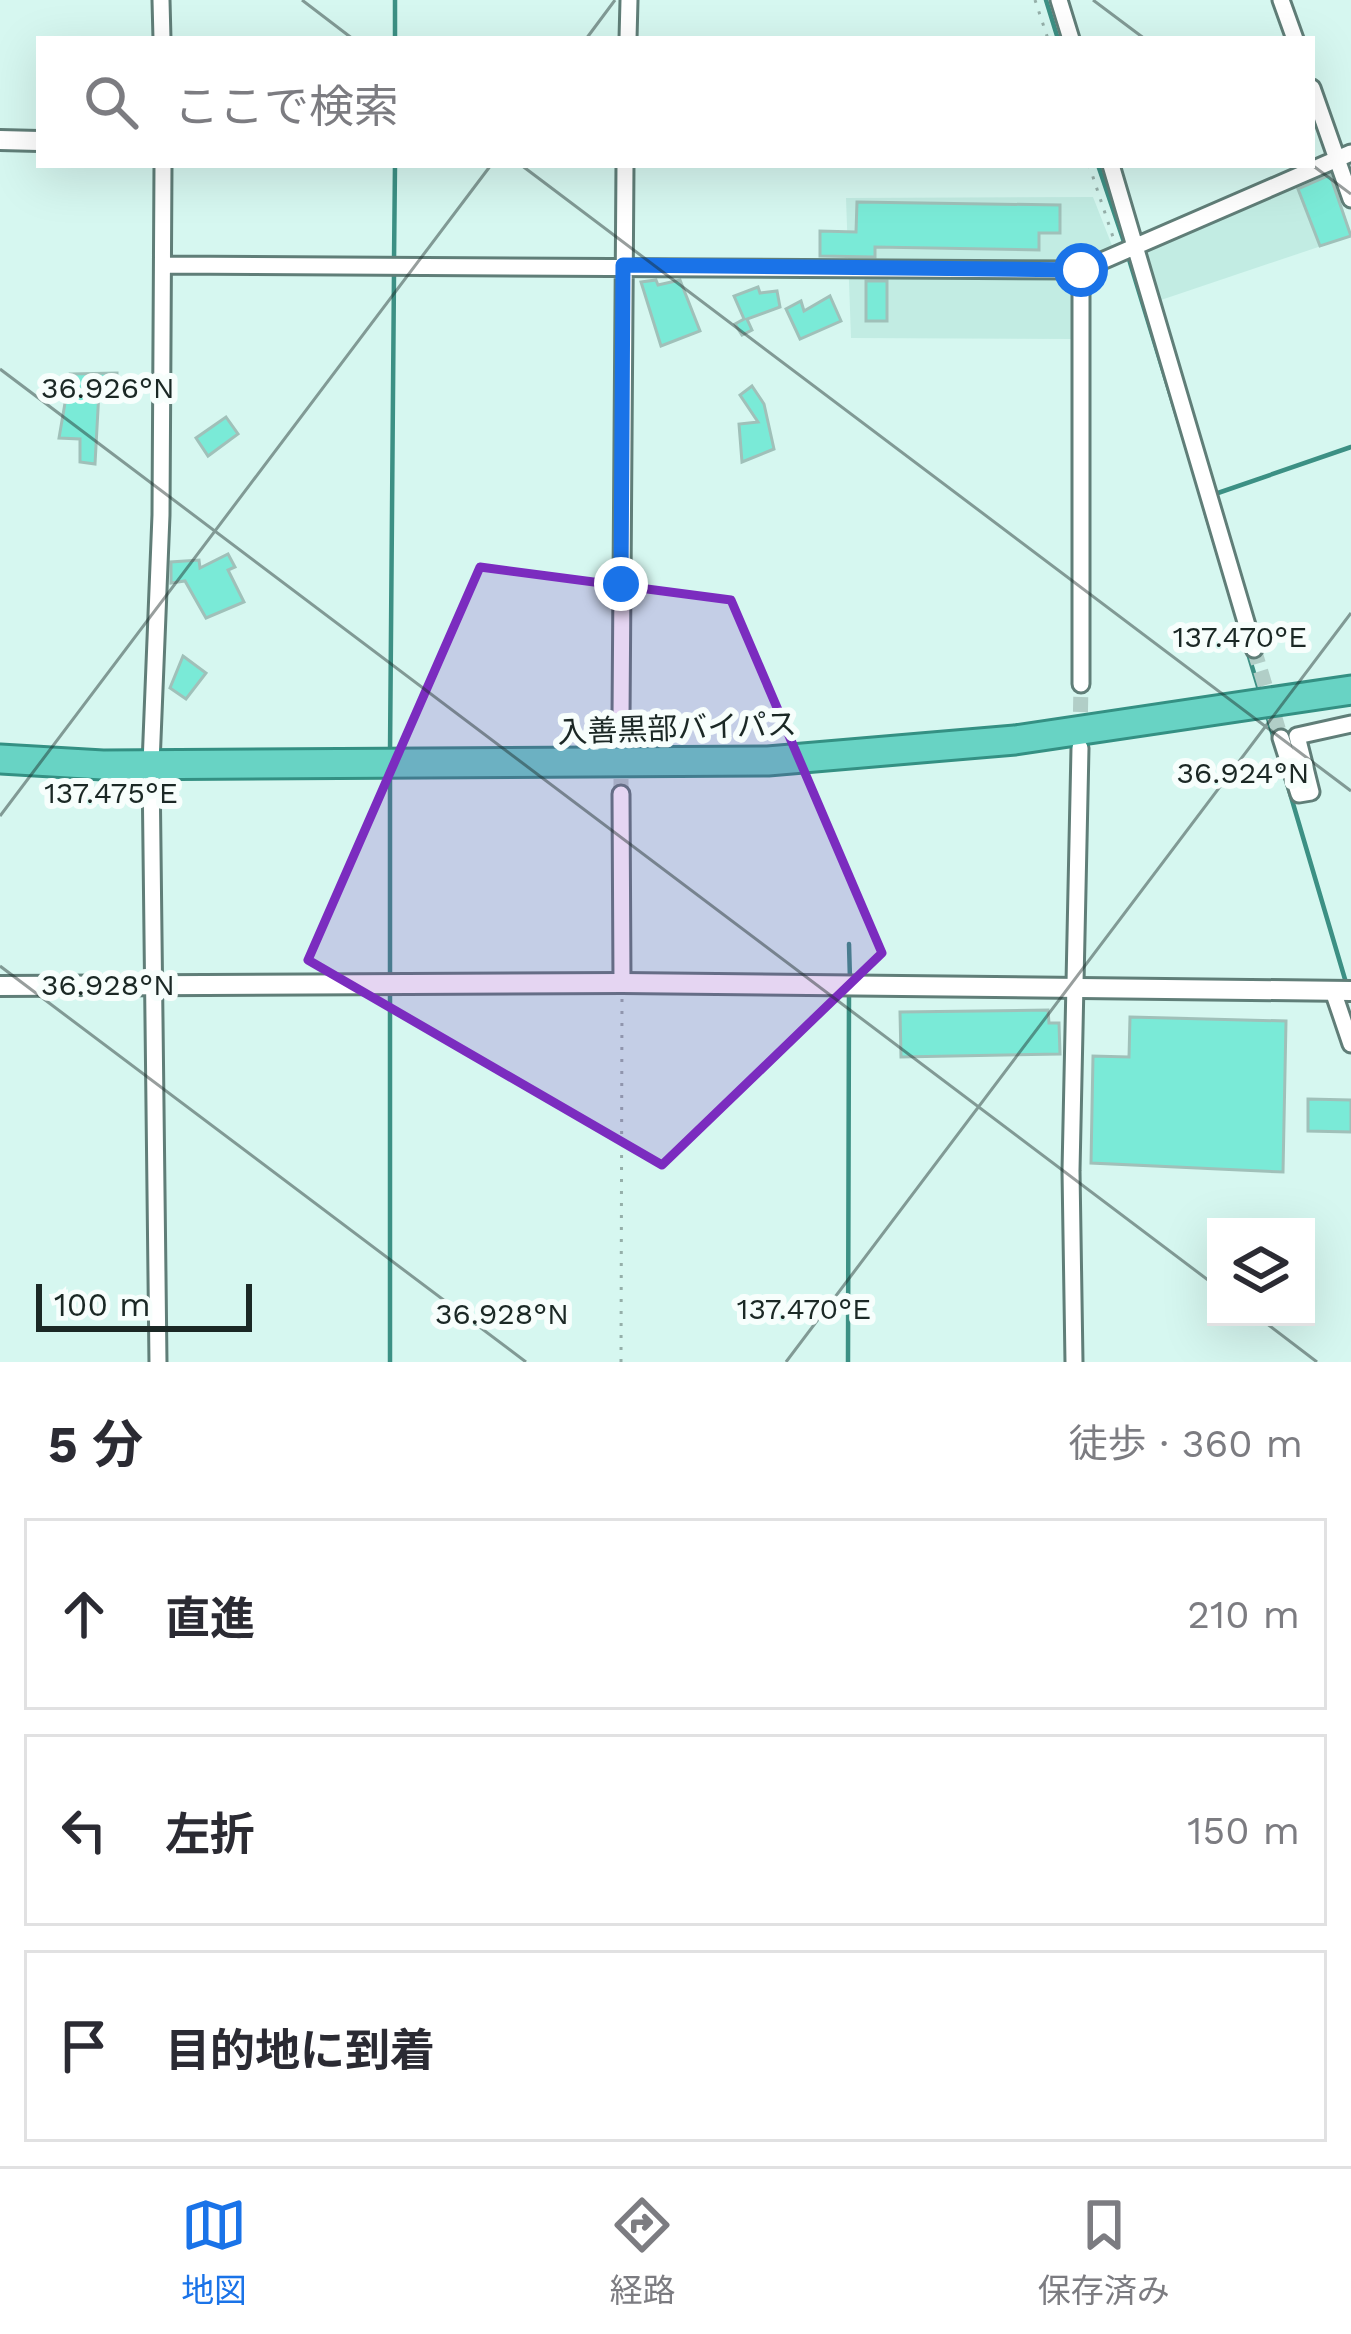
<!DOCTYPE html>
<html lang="ja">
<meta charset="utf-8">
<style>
:root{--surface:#fff;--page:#f2f2f3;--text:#2b2b33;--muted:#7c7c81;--line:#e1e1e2;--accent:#1a73e8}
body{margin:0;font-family:"Work Sans","Noto Sans JP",sans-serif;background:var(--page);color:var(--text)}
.controls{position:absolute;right:36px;bottom:36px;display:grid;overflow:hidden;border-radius:0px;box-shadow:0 12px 48px #0002}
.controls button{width:108px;height:108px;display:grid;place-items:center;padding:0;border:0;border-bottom:3px solid var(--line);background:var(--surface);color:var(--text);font:60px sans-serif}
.scale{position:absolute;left:36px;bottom:30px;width:216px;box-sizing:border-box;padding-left:12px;border:6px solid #1b2825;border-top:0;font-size:33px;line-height:42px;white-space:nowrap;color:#1b2825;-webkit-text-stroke:9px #f7fefc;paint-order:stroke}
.stop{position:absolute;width:36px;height:36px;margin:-27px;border:9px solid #1a73e8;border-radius:50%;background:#fff}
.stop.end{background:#1a73e8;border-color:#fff;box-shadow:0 3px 12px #0008}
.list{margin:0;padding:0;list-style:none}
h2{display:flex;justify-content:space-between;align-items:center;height:156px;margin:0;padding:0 48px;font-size:51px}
h2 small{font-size:39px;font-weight:400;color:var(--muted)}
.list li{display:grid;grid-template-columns:78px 1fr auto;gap:36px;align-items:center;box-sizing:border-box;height:192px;margin:0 24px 24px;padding:0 24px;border:3px solid var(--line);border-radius:0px}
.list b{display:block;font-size:45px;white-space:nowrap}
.list em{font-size:39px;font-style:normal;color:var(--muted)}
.icon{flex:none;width:66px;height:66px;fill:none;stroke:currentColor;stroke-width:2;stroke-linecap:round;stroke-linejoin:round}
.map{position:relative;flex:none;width:1351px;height:1362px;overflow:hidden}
.search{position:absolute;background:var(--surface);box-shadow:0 12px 48px #0002;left:36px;right:36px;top:36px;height:132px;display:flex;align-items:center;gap:30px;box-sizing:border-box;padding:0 42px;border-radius:0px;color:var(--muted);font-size:45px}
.sheet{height:804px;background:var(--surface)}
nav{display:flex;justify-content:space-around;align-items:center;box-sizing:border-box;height:168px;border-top:3px solid var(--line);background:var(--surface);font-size:33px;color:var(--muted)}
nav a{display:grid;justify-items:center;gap:6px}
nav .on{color:var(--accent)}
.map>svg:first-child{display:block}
</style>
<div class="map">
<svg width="1351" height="1362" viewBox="0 0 1351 1362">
<rect width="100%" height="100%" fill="#d6f7f0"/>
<path fill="#c2ece3" d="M1331 166 1351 236 1161 300 1143 248Z
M1093 197 1113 248 1077 264 1073 339 851 338 846 198Z"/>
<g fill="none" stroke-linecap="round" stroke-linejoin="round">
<path stroke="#3c9084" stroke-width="4.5" d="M1046 0 1058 39
M395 39V0
M1098 165 1125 245
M1128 256 1195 475
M394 261 395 165
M1215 494 1351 447
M1206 514 1260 693
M1267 715 1274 739
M390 753 394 273
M390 771V981
M1284 773 1347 986
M849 944 850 980
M390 1362V993
M848 1362 849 991"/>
</g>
<path fill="#7aead7" stroke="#a0c0b9" stroke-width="3" d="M1330 175 1351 236 1320 246 1298 189Z
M857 202 1060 205V233H1039V250L875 247V257L820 256V231L856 232Z
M656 280 658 285 680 280 700 331 661 346 641 282Z
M866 281H887V321H866Z
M758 287 760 293 777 291 780 307 747 319 752 330 742 335 735 324 744 319 734 296Z
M830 296 841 321 800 339 786 309 801 301 804 311Z
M117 373V393L99 391 95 464 80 462V439L59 438 70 374Z
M752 386 764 404 774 449 742 462 739 424 758 422 740 395Z
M226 417 238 434 208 456 196 438Z
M228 554 235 567 228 570 244 602 206 618 185 581 171 583V562L199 560 200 568Z
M183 656 206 673 186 699 170 688Z
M1048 1010 1049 1023H1059L1060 1054 901 1057 900 1012Z
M1130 1017 1286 1021 1283 1172 1091 1163 1093 1056 1129 1057Z
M1308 1099 1351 1100V1132L1308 1131Z"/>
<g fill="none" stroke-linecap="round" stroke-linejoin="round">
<path stroke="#b1cec7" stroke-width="15" stroke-dasharray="15 8" stroke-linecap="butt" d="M1254 649 1281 738
M1080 735 1081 684
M621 794V719"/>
<defs>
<path id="minor" d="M161 0 162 39
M1059 0 1071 39
M1281 0 1295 39
M628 39 629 0
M1312 88 1351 199
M1111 165 1254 649
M164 265 1081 270 1351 153
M1081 270V684
M621 719 625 165
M1281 738 1299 794 1311 792 1297 736 1351 724
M621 794 622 983
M1333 991 1351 1044
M158 1362 151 764 161 515 163 165
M1074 1362 1071 1171 1080 748"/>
<path id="tertiary" d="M0 140 39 141
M0 986 622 983 1351 991"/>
<path id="trunk" d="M0 759 103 765 768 761 1015 740 1351 690"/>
</defs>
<use href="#minor" stroke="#607e78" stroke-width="21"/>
<use href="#tertiary" stroke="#607e78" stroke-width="24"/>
<use href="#trunk" stroke="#349083" stroke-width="33"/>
<path stroke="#95afa9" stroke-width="3" stroke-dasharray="3 9" stroke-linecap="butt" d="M1035 0 1048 39
M1089 165 1113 237
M621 1362 622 997"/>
<use href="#minor" stroke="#fff" stroke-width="15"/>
<use href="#tertiary" stroke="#fff" stroke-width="18"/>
<use href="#trunk" stroke="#68d3c4" stroke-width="27"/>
</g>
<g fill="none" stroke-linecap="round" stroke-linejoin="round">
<path stroke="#1a73e8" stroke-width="15" d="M621 584 623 265 1081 270"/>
</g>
<path fill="#7b2cbf" fill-opacity="0.2" stroke="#7b2cbf" stroke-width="9" stroke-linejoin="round" d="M480 567 731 600 882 953 662 1165 308 960Z"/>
<path fill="none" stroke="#1b2825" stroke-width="3" stroke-opacity="0.45" d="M302 0 353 39M1093 0 1145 39M586 39 615 0M521 165 1351 791M1312 165 1351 194M0 369 1216 1286M0 816 491 165M0 966 526 1362M1258 1317 1317 1362M786 1362 1351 613"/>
<g text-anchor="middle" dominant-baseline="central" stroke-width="12" stroke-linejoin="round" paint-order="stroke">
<g font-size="30" fill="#1b2825" stroke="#f7fefc">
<text transform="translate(677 728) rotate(-2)">入善黒部バイパス</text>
</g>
</g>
<g font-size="30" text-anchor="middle" fill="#1b2825" stroke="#f7fefc" stroke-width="12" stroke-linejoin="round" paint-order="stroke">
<text x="108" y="398">36.926°N</text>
<text x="1240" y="647">137.470°E</text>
<text x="1243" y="783">36.924°N</text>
<text x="111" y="803">137.475°E</text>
<text x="108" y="995">36.928°N</text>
<text x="804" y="1319">137.470°E</text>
<text x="502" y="1324">36.928°N</text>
</g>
</svg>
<div class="controls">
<button><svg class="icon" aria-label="layers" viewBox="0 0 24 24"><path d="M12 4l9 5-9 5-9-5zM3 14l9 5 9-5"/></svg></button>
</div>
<div class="scale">100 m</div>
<div class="stop" style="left:1081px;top:270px"></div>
<div class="stop end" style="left:621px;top:584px"></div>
<div class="search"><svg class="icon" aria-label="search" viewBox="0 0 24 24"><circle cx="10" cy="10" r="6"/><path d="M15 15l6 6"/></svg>ここで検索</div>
</div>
<section class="sheet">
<h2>5 分<small>徒歩 · 360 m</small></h2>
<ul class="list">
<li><svg class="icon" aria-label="ahead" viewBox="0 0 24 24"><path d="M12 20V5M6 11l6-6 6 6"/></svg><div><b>直進</b></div><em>210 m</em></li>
<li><svg class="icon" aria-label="left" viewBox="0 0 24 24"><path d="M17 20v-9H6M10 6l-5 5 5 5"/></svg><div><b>左折</b></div><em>150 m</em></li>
<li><svg class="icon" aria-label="arrive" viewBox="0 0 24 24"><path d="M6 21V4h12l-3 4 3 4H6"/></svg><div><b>目的地に到着</b></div></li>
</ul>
</section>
<nav>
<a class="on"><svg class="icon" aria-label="map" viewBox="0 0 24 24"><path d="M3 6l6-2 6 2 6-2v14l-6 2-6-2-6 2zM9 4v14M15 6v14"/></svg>地図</a>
<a><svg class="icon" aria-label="directions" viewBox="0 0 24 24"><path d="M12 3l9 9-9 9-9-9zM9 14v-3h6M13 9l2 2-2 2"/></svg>経路</a>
<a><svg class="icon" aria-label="saved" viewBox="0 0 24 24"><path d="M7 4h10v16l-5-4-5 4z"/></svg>保存済み</a>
</nav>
